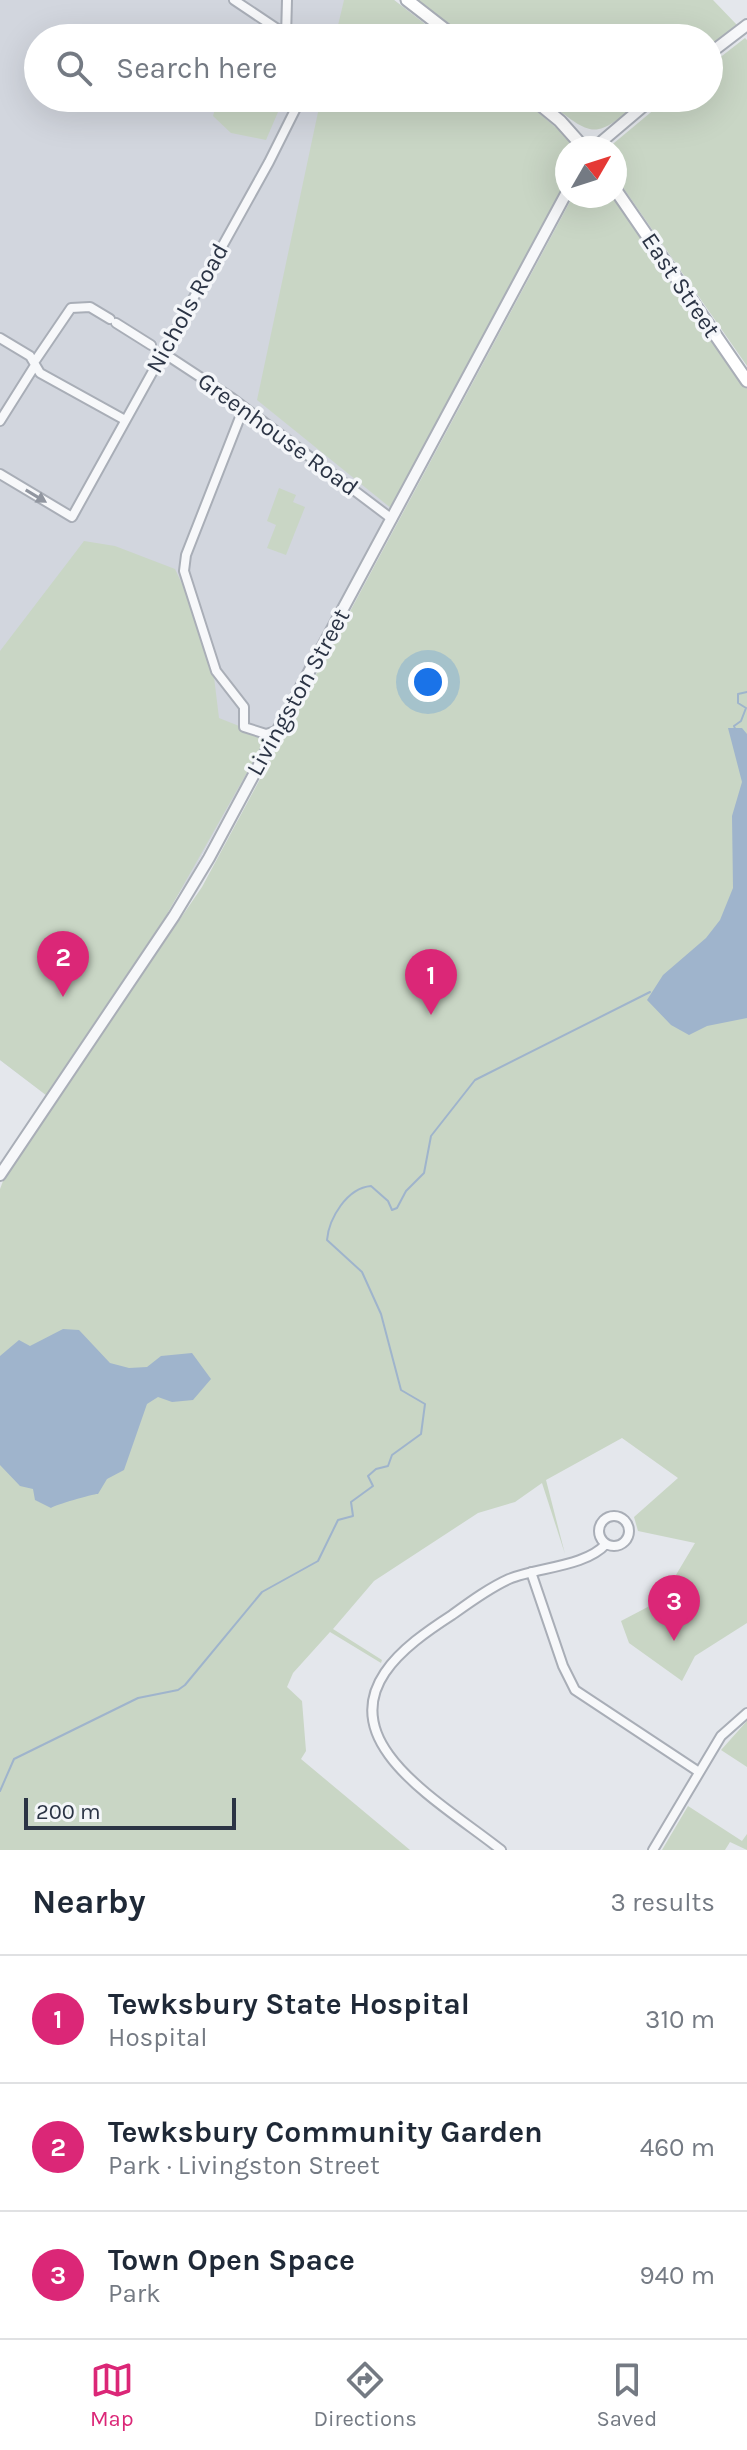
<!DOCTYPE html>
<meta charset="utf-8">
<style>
:root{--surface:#fff;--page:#f2f2f3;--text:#1f2937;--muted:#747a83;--line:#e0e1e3;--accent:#db2777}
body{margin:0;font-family:Karla,sans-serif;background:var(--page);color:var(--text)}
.compass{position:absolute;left:555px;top:136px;width:72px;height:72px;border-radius:50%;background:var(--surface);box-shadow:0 8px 32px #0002;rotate:51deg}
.scale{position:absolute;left:24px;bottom:20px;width:212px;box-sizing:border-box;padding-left:8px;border:4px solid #2b3445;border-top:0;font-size:22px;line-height:28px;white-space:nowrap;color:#2b3445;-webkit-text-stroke:6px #f4f6f9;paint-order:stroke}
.you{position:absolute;left:428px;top:682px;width:28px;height:28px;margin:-20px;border:6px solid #fff;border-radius:50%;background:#1a73e8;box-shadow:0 0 0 12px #1a73e833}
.badge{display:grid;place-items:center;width:52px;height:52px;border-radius:50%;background:var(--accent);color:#fff;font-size:26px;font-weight:700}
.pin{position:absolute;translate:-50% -66px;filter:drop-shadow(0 2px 4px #0008)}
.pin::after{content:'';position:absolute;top:42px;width:28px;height:24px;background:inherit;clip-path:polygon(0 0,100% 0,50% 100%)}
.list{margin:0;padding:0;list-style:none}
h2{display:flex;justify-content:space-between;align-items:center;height:104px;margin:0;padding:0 32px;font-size:34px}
h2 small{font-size:26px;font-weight:400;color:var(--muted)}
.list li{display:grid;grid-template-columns:52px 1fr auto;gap:24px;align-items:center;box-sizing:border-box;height:128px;padding:0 32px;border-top:2px solid var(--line)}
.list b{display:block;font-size:30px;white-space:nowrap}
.list p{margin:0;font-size:26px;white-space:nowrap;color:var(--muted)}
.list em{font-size:26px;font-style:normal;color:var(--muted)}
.icon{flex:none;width:44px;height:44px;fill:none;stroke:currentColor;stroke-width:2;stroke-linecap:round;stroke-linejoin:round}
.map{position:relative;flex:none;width:747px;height:1850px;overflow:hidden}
.search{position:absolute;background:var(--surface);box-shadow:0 8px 32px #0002;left:24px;right:24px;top:24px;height:88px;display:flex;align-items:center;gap:20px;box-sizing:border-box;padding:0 28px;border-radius:44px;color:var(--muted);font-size:30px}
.sheet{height:488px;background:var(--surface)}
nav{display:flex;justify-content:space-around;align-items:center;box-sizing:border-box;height:112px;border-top:2px solid var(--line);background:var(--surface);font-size:22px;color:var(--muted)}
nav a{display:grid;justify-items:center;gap:4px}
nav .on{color:var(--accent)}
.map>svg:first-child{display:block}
</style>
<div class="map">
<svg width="747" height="1850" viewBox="0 0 747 1850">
<rect width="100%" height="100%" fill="#e4e7ec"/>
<path fill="#d2d6de" d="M0 0H394L443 38H38V98H521L564 135 572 148H567V179L374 542 191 875 46 1095 0 1060Z"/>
<path fill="#c9d6c5" d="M344 0H394L443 38H335Z
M414 0H713L737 25 709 47V38H464Z
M745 38 747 40V366L615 176V148H608L668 98H709V66Z
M218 98H284L266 140 231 133 213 116Z
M321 98H521L566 136 572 148H567V179L392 509 257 400Z
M543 98H645C592 141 596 139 543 98Z
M573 196H612L747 389V1623L695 1656 682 1681 629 1643 621 1621 661 1600 695 1543 638 1531 634 1517 678 1478 622 1438 546 1480 565 1554 542 1483 515 1502 478 1513 374 1581 333 1629 382 1660 381 1663 330 1632 293 1673 287 1687 302 1701 306 1751 301 1759 410 1850H0V1189L6 1173 202 887Z
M279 488 296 495 293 502 305 507 286 555 267 548 276 525 267 521Z
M84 541 115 546 175 569 190 601 214 677 219 718 267 737 166 916 46 1095 0 1060V651Z
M747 1721V1767L721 1750Z
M688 1806 742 1841 747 1834V1850L730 1842 725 1850H662Z"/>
<path fill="#9fb4cc" d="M728 728H742L747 734V1018L707 1026 689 1035 671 1025 647 1000 663 975 706 938 720 920 733 888 732 816 742 782Z
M63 1329 79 1330 110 1363 129 1368 147 1367 161 1356 192 1353 211 1379 193 1400 172 1402 158 1397 147 1404 124 1470 107 1479 98 1494C92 1494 55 1505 51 1508L35 1500 33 1489 20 1486 0 1465V1356L19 1340 30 1346Z"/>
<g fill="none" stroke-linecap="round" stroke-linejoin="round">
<path stroke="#9fb4cc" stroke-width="2" d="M736 731 734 726 741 721 746 708 738 703V694L747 692
M0 1791 14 1759 138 1698 178 1690 185 1685 262 1592 318 1561 338 1520 353 1516 351 1502 373 1486 368 1476 376 1469 388 1466 392 1455 421 1434 425 1404 401 1390 381 1314 362 1272 327 1240C329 1218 347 1188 371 1186L388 1201 392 1210 397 1208 406 1191 424 1173 431 1136 475 1080 650 992"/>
<defs>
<path id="minor" d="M234 0 285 34
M286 37 287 0
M116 323 151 345
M0 338 30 356 40 373 125 420
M162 352 232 398 392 519
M35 361 71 308 90 307 110 319
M244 407 186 555 184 571 216 671 244 707V727L266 734 276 731
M0 421 34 367
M0 474 72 517 269 162 301 98
M599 1531a15 15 0 1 1 30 0a15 15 0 1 1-30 0Z
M531 1572 563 1666 575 1690 699 1772
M501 1850C467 1823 414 1790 389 1755 342 1691 404 1646 452 1615 470 1602 489 1588 509 1579 538 1567 585 1567 606 1544
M653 1850 721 1736 747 1713"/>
<path id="tertiary" d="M709 54 747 25
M594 148 653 98
M0 1175 174 916 209 858 567 192"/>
<path id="secondary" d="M407 0 456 38
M532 98 560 121 584 148
M615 189 747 381"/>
</defs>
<use href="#minor" stroke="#a9aeb7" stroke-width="12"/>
<use href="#tertiary" stroke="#a9aeb7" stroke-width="14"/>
<use href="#secondary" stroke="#a9aeb7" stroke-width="15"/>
<use href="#minor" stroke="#f7f8fa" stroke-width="8"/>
<use href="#tertiary" stroke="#f7f8fa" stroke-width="10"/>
<use href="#secondary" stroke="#fff" stroke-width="11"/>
</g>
<defs><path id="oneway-solid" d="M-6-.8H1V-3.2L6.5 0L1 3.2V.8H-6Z" transform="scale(2)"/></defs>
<use fill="#9196a0" href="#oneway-solid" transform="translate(36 496) rotate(31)"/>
<g text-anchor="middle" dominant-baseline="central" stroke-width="7" stroke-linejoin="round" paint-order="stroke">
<g font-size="24" fill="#2b3445" stroke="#f4f6f9">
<text transform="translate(681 285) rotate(56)">East Street</text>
<text transform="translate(187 308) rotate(-61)">Nichols Road</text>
<text transform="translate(278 434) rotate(36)">Greenhouse Road</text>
<text transform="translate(298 692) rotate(-61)">Livingston Street</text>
</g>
</g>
</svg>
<svg class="compass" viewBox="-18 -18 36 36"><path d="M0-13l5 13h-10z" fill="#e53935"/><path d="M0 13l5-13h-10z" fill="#747a83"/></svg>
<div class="scale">200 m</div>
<div class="you"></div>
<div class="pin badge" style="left:431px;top:1015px">1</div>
<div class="pin badge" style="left:63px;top:997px">2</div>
<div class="pin badge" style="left:674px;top:1641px">3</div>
<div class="search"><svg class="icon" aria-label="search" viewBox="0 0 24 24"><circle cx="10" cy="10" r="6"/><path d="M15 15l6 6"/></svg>Search here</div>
</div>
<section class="sheet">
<h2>Nearby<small>3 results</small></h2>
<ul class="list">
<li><span class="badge">1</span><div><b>Tewksbury State Hospital</b><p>Hospital</p></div><em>310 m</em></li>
<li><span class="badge">2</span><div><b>Tewksbury Community Garden</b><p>Park · Livingston Street</p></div><em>460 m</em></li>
<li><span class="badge">3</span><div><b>Town Open Space</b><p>Park</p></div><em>940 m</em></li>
</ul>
</section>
<nav>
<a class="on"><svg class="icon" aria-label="map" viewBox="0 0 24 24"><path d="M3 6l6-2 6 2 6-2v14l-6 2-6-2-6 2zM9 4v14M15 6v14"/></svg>Map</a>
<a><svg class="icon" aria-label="directions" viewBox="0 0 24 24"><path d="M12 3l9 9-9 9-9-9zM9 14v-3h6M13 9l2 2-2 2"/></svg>Directions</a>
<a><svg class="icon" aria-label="saved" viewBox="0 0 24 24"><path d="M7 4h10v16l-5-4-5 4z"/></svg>Saved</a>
</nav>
